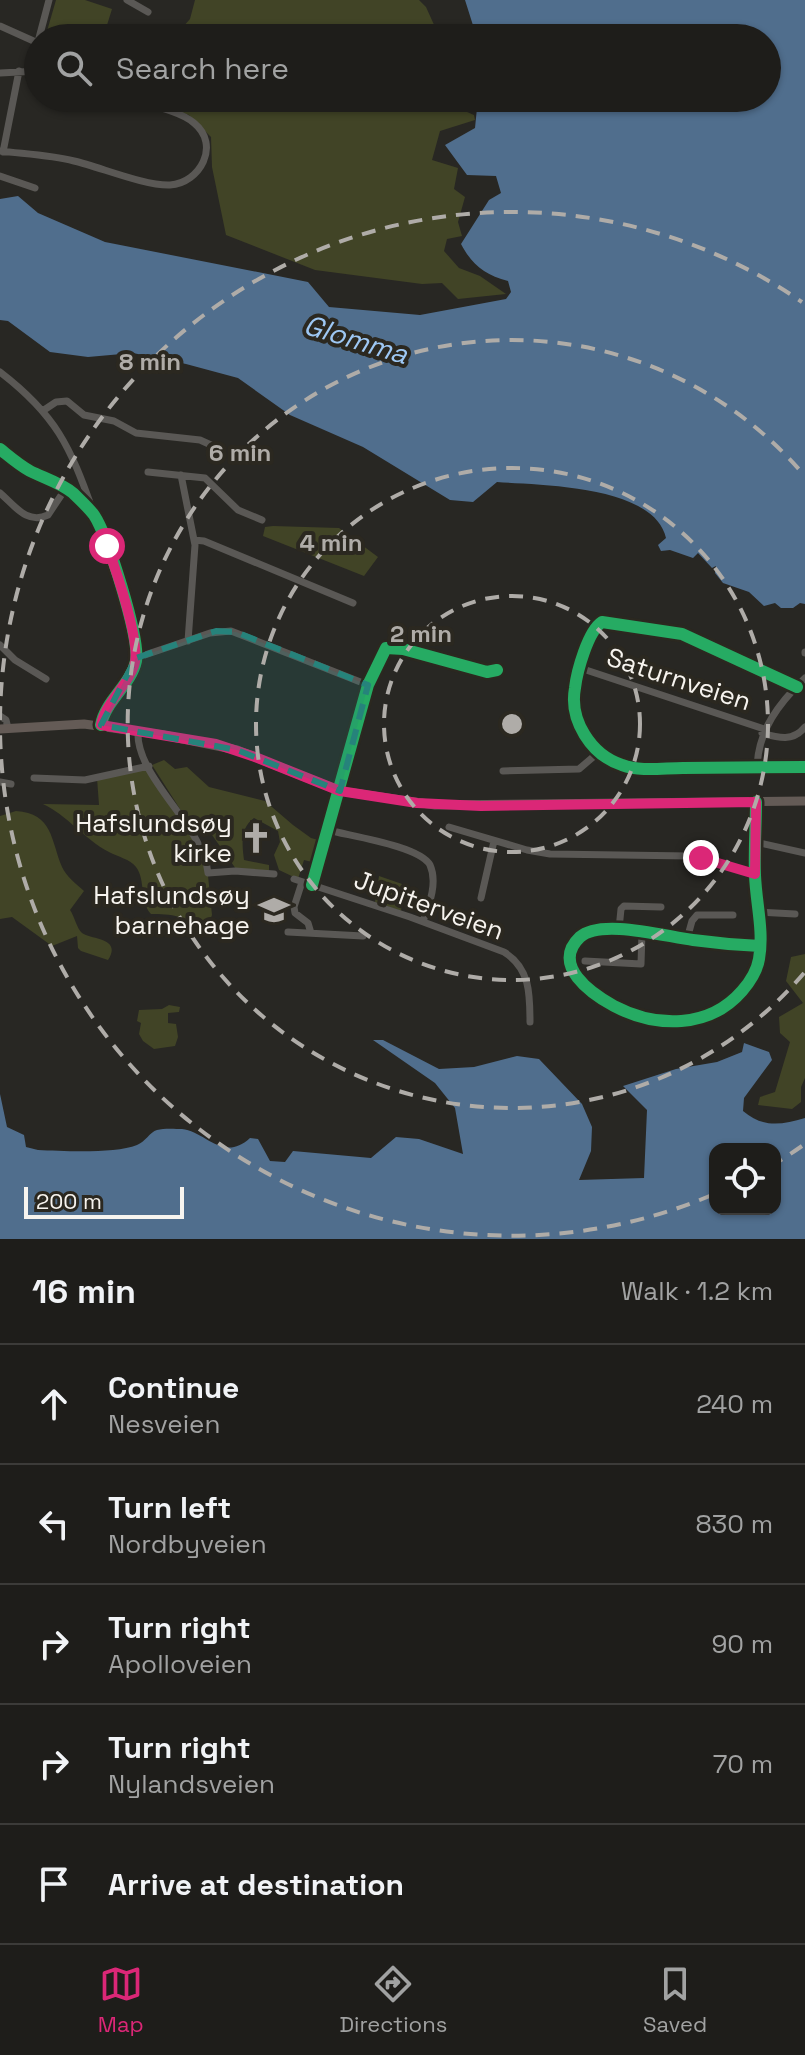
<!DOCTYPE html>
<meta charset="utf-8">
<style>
:root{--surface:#1e1d1a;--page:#2b2a27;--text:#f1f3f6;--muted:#a1a2a2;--line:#3c3b39;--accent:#db2777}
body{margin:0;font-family:"Space Grotesk",sans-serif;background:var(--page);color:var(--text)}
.controls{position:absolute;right:24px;bottom:24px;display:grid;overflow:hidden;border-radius:16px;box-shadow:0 2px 6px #0004}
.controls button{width:72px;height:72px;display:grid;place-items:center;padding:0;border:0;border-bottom:2px solid var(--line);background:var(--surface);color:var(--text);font:40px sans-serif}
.scale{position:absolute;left:24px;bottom:20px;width:160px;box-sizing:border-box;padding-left:8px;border:4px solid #f7f4ef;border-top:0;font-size:22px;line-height:28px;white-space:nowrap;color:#f7f4ef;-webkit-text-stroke:6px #2b2820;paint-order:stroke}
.stop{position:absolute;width:24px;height:24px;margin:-18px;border:6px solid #db2777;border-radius:50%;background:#fff}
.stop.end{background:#db2777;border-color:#fff;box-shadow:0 2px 8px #0008}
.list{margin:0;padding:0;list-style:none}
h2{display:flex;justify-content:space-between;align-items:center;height:104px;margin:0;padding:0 32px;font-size:34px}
h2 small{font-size:26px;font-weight:400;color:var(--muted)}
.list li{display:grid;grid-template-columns:52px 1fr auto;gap:24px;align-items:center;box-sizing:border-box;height:120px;padding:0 32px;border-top:2px solid var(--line)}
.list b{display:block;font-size:30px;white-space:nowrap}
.list p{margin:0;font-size:26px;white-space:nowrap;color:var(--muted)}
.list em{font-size:26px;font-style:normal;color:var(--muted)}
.icon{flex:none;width:44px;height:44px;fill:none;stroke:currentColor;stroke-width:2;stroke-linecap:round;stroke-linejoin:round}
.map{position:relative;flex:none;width:805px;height:1239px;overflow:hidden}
.search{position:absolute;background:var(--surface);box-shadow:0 2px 6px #0004;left:24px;right:24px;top:24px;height:88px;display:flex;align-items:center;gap:20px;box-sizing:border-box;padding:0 28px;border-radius:44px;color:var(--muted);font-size:30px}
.sheet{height:704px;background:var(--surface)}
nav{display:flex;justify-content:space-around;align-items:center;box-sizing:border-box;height:112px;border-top:2px solid var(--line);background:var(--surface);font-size:22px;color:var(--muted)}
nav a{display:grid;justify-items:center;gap:4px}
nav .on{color:var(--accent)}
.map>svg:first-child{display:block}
</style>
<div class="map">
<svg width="805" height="1239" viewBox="0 0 805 1239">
<rect width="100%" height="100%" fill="#282723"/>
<path fill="#414426" d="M56 0H85L112 9 103 38H45Z
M195 0H419L426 7 440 38H173L190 19Z
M138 98H435L474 115 475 120 440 131 432 160 458 168 454 189 465 197 458 222 462 236 447 239 444 251 459 268 480 276 506 294 458 299 442 283 422 284 315 270 226 235 212 167 211 137 189 115Z
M273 526 339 528 378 557 364 576 263 536 265 527Z
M164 760 175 769 187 767 209 787 265 801 293 825 311 838 322 841 316 863 304 860 298 879 279 870 274 855 280 842 278 831 254 818C240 828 242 844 244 860L269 865V873L236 869 205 825 194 831 152 765Z
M149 766 206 856 212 915 210 920C193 929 193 921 179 917 170 914 160 914 151 914 139 901 146 880 136 867 130 859 118 857 109 852 84 839 67 815 43 804L99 805 97 778Z
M16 811C53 813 51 841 62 867 66 876 76 884 84 891L70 910C74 915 77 929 82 933 93 940 122 938 108 960L81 951 78 948 77 936 52 946 12 917 0 919V816Z
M379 876 405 885 401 911 375 902Z
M805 954V1078L801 1087V1102L792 1109 758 1105 760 1097 775 1092 790 1042 780 1033 779 1017 803 1003 786 981 791 957Z
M169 1005 180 1007 179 1012 168 1013V1023L176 1024 178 1037 175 1046 154 1049 143 1041 139 1034 141 1023 137 1021 139 1010 162 1009Z"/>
<path fill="#506e8d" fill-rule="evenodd" d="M465 0H805V604L800 603 793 608H781L775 603 764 606 749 592 723 583 715 573 716 566 712 568 698 553 693 558 670 550 661 551 658 545 666 538C654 485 540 485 497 482L473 502 450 500 363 447 290 415 238 378 186 364 133 353 88 357 50 352 8 321 0 320V199L18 196 38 213 105 242 308 282 329 307 420 315 506 299 511 292 508 281C485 275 472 265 461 244L489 200 501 193 496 176 467 175 445 145 475 128 478 98H767V38H477Z
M373 1040H383L439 1069 474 1067 517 1056 539 1059 582 1104 592 1127 591 1151 579 1180 644 1178 647 1110 623 1086 676 1069 717 1062 742 1052 744 1043 769 1052 772 1060 744 1098 743 1111C763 1128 781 1125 805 1118V1239H0V1094L7 1127 24 1135 26 1147 38 1150C63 1151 115 1154 137 1145 145 1142 150 1132 157 1130 164 1128 176 1129 182 1129 205 1131 223 1163 250 1138L258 1139 270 1161 285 1162 293 1151 371 1158 396 1137 419 1139 463 1154 455 1108 435 1083ZM715 1149H775V1209H715Z"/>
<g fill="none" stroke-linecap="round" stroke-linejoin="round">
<path stroke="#5a5855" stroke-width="7" d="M127 0 148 12
M0 26 38 43
M39 38 49 0
M31 70 38 42
M0 73 38 71
M0 151C24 154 50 155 74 161 100 167 145 186 170 185 200 183 221 145 194 123 179 110 144 104 125 98
M3 152 19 71
M0 176 35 188
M0 372C56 415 70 446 93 511
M44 410 56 402 67 401 84 415 114 421 136 433 200 440 222 450
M0 449C10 457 19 465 30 471 44 478 61 483 73 493 80 500 88 507 94 515 108 536 140 638 136 661 131 685 105 701 101 725
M148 472 205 478 238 510 262 520
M181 475 195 545 188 641
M0 493C15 506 27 525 48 515L66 488
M194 540 204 541 353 603
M0 645 15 660 46 679
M805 652V653
M136 658 210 633 231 631 368 685
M580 668 764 729
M797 687 682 634 602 622C588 631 577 671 575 688 569 720 591 755 622 765 641 772 663 768 683 768 723 768 764 767 805 767
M0 716 6 720 8 728
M138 731C135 777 203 825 208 873L235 871 274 874
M762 733C779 738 793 742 805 727
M757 768C758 730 779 703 805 678
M503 771 579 769 599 752
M34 778 85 780 149 766
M0 782 11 784
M756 802C756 826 754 850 755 875 756 903 764 931 759 959 757 971 749 983 742 991 709 1029 656 1028 614 1006 592 994 550 965 580 937 601 918 667 937 693 940 715 943 737 945 760 946
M449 827 527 850 550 854 690 856 755 874
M328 830C350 836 420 846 430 865 438 883 429 905 423 921
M755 842 805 853
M294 879 410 917 504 952C530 968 530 994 530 1022
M302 882 294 907 295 913 308 923 311 933
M312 885 368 685 386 648 403 649 487 672 497 670
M481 898 494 841
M759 912 795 914
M619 929 621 909 624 906 661 907
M288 932 363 936
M687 939 692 921 697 915H733
M585 961 641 964 642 932"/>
<path stroke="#645b56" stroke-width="9" d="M0 729 84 724 163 735 237 750 340 791 435 805 805 801"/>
<defs>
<path id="cycleway" d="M0 449C10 457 19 465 30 471 44 478 61 483 73 493 80 500 88 507 94 515 108 536 140 638 136 661 131 685 105 701 101 725
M797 687 682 634 602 622C588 631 577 671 575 688 569 720 591 755 622 765 641 772 663 768 683 768 723 768 764 767 805 767
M756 802C756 826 754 850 755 875 756 903 764 931 759 959 757 971 749 983 742 991 709 1029 656 1028 614 1006 592 994 550 965 580 937 601 918 667 937 693 940 715 943 737 945 760 946
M312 885 368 685 386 648 403 649 487 672 497 670"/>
</defs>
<use href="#cycleway" stroke="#2b2820" stroke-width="17"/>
<use href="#cycleway" stroke="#26ab63" stroke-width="12"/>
</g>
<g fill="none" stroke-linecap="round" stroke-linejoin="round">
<path stroke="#db2777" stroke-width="10" d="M107 546C116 570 142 645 134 666 127 687 105 703 101 725L216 744 255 757 340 791 417 803 481 806 756 802 755 874 701 858"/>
</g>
<path fill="#26837b" fill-opacity="0.2" stroke="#26837b" stroke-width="6" stroke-dasharray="16 10" stroke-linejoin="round" d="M216 631 236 632 368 685 340 791 237 750 101 725 136 658Z"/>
<g fill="none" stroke="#afaca8" stroke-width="4" stroke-dasharray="14 10">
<circle cx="512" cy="724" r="128"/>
<circle cx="512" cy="724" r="256"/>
<path d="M804 973A384 384 0 1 1 804 475"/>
<path d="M802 1146A512 512 0 0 1 776 1163M712 1195A512 512 0 0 1 0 728M0 720A512 512 0 0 1 802 302"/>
</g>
<defs>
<symbol id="church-bare" viewBox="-9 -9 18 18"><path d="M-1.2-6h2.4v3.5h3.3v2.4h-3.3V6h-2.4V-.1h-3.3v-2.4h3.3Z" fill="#afaca8" stroke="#2b2820" stroke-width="2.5" paint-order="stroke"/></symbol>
<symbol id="school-bare" viewBox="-9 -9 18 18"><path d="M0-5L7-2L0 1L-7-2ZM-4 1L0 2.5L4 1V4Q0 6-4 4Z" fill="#afaca8" stroke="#2b2820" stroke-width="2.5" paint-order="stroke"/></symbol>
</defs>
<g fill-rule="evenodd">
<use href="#church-bare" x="234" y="816" width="44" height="44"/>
<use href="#school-bare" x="252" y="888" width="44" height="44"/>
</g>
<g text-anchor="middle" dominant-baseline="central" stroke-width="8" stroke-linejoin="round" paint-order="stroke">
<g font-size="26" fill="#f7f4ef" stroke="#2b2820">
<text transform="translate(679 679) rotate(18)">Saturnveien</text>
<text transform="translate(429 905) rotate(20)">Jupiterveien</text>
</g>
<g font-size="26" fill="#f7f4ef" stroke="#2b2820" text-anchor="end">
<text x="232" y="823">Hafslundsøy<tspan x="232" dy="30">kirke</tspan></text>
<text x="250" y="895">Hafslundsøy<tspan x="250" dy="30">barnehage</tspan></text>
</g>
<g font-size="28" font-style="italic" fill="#9ec8f4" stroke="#2b2820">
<text transform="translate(356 339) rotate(17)">Glomma</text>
</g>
</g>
<circle cx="512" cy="724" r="12" fill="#afaca8" stroke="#2b2820" stroke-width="4"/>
<g font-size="24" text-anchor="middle" font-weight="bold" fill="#afaca8" stroke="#2b2820" stroke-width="8" stroke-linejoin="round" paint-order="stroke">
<text x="150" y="370">8 min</text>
<text x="240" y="461">6 min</text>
<text x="331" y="551">4 min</text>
<text x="421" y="642">2 min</text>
</g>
</svg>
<div class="controls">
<button><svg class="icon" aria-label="locate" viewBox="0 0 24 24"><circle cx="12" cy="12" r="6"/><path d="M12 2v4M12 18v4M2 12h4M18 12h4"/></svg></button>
</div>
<div class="scale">200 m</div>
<div class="stop" style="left:107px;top:546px"></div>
<div class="stop end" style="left:701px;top:858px"></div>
<div class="search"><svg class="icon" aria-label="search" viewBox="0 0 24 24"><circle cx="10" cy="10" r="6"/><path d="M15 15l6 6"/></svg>Search here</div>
</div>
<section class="sheet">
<h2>16 min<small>Walk · 1.2 km</small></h2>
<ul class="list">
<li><svg class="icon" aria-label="ahead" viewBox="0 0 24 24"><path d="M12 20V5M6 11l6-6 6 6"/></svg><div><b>Continue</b><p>Nesveien</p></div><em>240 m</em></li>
<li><svg class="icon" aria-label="left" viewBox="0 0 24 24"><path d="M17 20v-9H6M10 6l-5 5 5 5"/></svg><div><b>Turn left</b><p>Nordbyveien</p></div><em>830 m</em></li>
<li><svg class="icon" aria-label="right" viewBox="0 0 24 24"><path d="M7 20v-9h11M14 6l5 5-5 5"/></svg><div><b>Turn right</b><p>Apolloveien</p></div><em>90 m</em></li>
<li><svg class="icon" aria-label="right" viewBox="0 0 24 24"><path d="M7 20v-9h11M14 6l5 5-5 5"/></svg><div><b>Turn right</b><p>Nylandsveien</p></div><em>70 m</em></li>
<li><svg class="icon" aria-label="arrive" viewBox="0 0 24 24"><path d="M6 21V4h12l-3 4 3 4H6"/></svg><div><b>Arrive at destination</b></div></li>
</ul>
</section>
<nav>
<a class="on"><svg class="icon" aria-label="map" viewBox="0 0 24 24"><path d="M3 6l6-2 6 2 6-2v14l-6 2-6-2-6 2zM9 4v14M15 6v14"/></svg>Map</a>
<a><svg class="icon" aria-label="directions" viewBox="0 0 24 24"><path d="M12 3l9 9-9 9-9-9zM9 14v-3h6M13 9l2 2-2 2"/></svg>Directions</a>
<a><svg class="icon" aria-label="saved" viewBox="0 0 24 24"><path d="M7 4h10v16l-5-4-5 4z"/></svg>Saved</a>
</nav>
